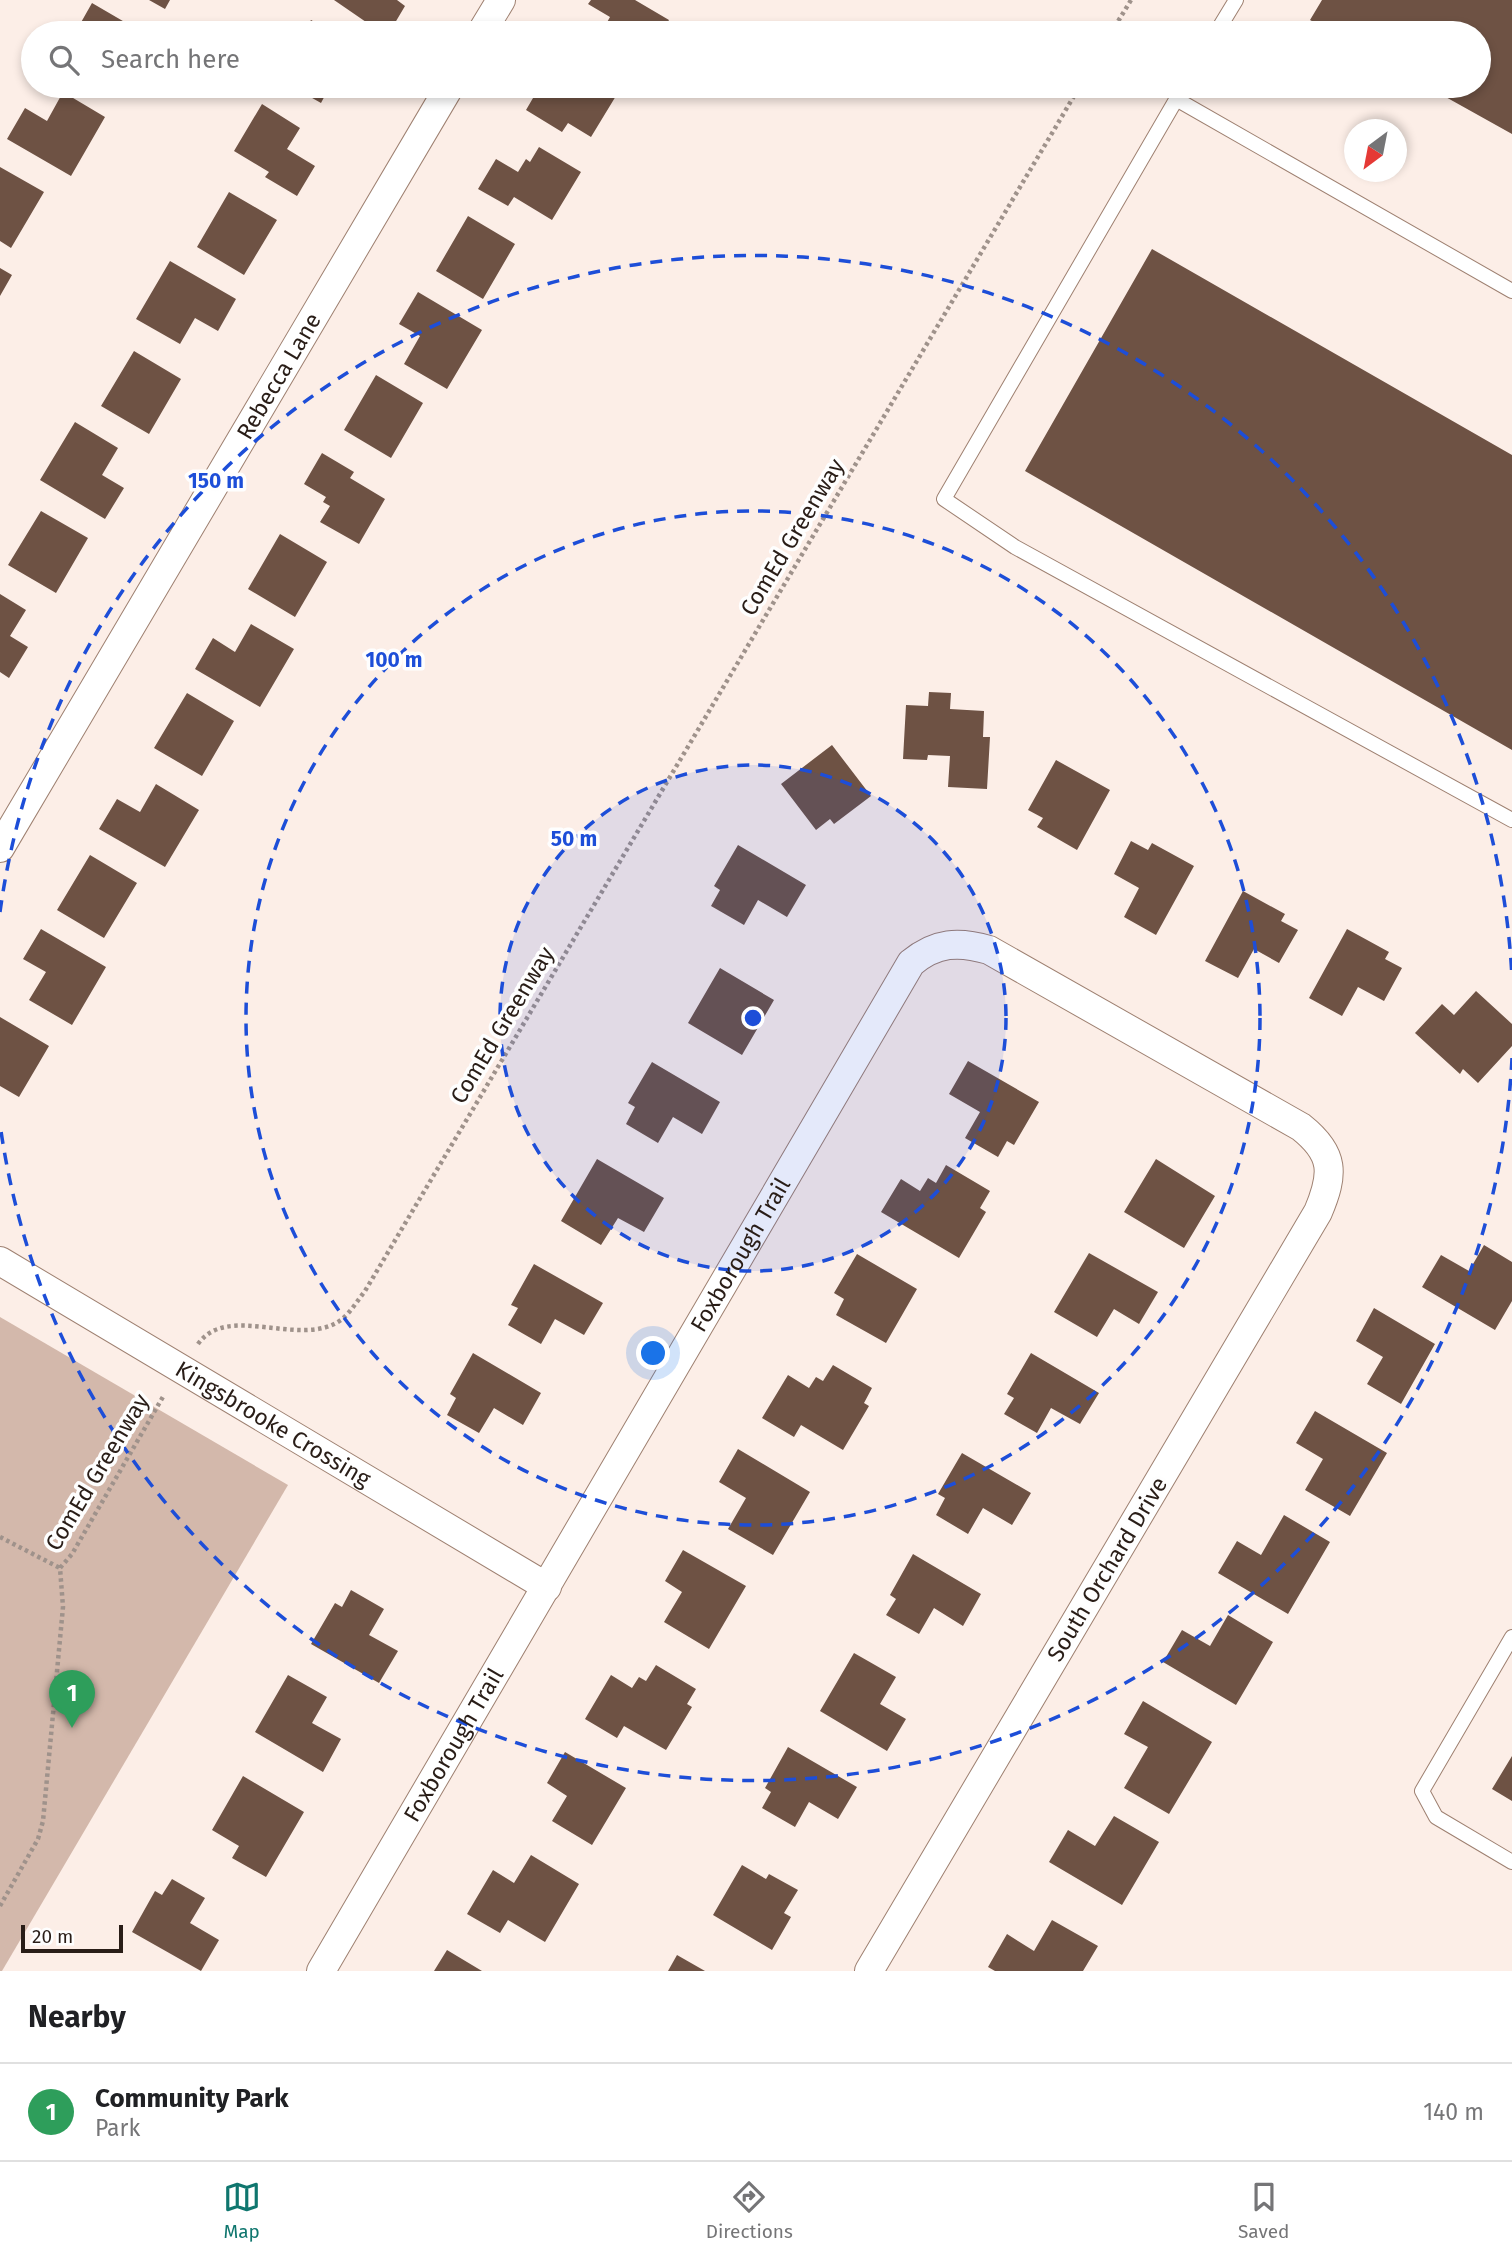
<!DOCTYPE html>
<style>
:root{--surface:#fff;--page:#f6f6f6;--text:#202124;--muted:#757577;--line:#e0e0e0;--accent:#0f766e}
body{margin:0;font-family:"Fira Sans",sans-serif;background:var(--page);color:var(--text)}
.compass{position:absolute;left:1344px;top:119px;width:63px;height:63px;border-radius:50%;background:var(--surface);box-shadow:0 4px 10px #0003;rotate:212deg}
.scale{position:absolute;left:21px;bottom:18px;width:102px;box-sizing:border-box;padding-left:7px;border:4px solid #291d17;border-top:0;font-size:19px;line-height:24px;white-space:nowrap;color:#291d17;-webkit-text-stroke:5px #fefefe;paint-order:stroke}
.you{position:absolute;left:654px;top:1354px;width:24px;height:24px;margin:-18px;border:5px solid #fff;border-radius:50%;background:#1a73e8;box-shadow:0 0 0 10px #1a73e833}
.badge{display:grid;place-items:center;width:46px;height:46px;border-radius:50%;background:var(--accent);color:#fff;font-size:23px;font-weight:700}
.pin{position:absolute;translate:-50% -58px;filter:drop-shadow(0 2px 4px #0008)}
.pin::after{content:'';position:absolute;top:37px;width:24px;height:21px;background:inherit;clip-path:polygon(0 0,100% 0,50% 100%)}
.list{margin:0;padding:0;list-style:none}
h2{display:flex;justify-content:space-between;align-items:center;height:91px;margin:0;padding:0 28px;font-size:30px}
h2 small{font-size:23px;font-weight:400;color:var(--muted)}
.list li{display:grid;grid-template-columns:46px 1fr auto;gap:21px;align-items:center;box-sizing:border-box;height:98px;padding:0 28px;border-top:2px solid var(--line)}
.list b{display:block;font-size:26px;white-space:nowrap}
.list p{margin:0;font-size:23px;white-space:nowrap;color:var(--muted)}
.list em{font-size:23px;font-style:normal;color:var(--muted)}
.icon{flex:none;width:38px;height:38px;fill:none;stroke:currentColor;stroke-width:2;stroke-linecap:round;stroke-linejoin:round}
.map{position:relative;flex:none;width:1512px;height:1971px;overflow:hidden}
.search{position:absolute;background:var(--surface);box-shadow:0 4px 10px #0003;left:21px;right:21px;top:21px;height:77px;display:flex;align-items:center;gap:18px;box-sizing:border-box;padding:0 24px;border-radius:38px;color:var(--muted);font-size:26px}
.sheet{height:189px;background:var(--surface)}
nav{display:flex;justify-content:space-around;align-items:center;box-sizing:border-box;height:98px;border-top:2px solid var(--line);background:var(--surface);font-size:19px;color:var(--muted)}
nav a{display:grid;justify-items:center;gap:4px}
nav .on{color:var(--accent)}
.map>svg:first-child{display:block}
</style>
<div class="map">
<svg width="1512" height="1971" viewBox="0 0 1512 1971">
<rect width="100%" height="100%" fill="#fceee7"/>
<path fill="#d3b8ab" d="M0 1317 288 1485 2 1971H0Z"/>
<path fill="#6e5244" d="M149 0H170L165 9Z
M334 0H397L405 6 389 33H382Z
M591 0H635L669 20 662 33H601L610 17 588 4Z
M1322 0H1512V134L1426 86H1479V33H1333L1310 20Z
M92 3 140 31 138 33H75Z
M311 20 334 33H303Z
M291 86H330L321 103Z
M540 86H553L565 93 570 86H622L591 137 568 123 562 132 526 110Z
M63 92 105 117 71 176 7 139 25 108 47 121Z
M262 104 300 128 287 149 315 166 297 196 265 177 269 172 234 151Z
M539 147 581 172 552 220 514 197 508 206 478 189 496 159 518 172 526 159 530 162Z
M0 167 44 192 11 248 0 241Z
M229 192 277 220 244 275 197 247Z
M468 216 515 244 483 299 436 271Z
M1152 249 1512 455V750L1025 471Z
M170 261 236 299 218 331 195 318 180 344 136 319Z
M0 268 12 275 0 296Z
M418 292 482 330 447 389 404 364 420 336 399 324Z
M134 351 181 379 149 434 101 406Z
M376 375 423 403 391 458 344 430Z
M75 422 118 448 102 475 124 488 105 519 40 480Z
M322 453 354 472 350 478 385 499 359 544 320 522 330 506 323 502 326 497 304 484Z
M41 511 88 538 56 593 8 565Z
M280 534 327 562 295 617 248 589Z
M0 594 26 610 10 636 28 647 9 678 0 672Z
M251 624 294 649 260 707 195 669 213 638 235 652Z
M929 692 951 693 950 709 984 711 983 737H990L987 789 948 787 950 756 928 755 927 760 903 759 906 705 928 706Z
M187 693 234 721 202 776 154 748Z
M832 745 871 796 834 824 830 819 816 830 781 784Z
M1056 760 1110 790 1077 850 1037 827 1043 818 1028 810Z
M156 784 199 810 165 867 99 829 117 799 140 812Z
M1131 841 1148 850 1152 843 1194 866 1156 935 1124 917 1139 888 1114 874Z
M738 845 806 885 787 917 758 900 744 925 711 906 720 890 714 886Z
M90 855 137 883 104 938 57 910Z
M1243 891 1285 914 1281 921 1298 930 1279 963 1254 949 1238 978 1205 961Z
M41 929 106 967 72 1025 29 1000 46 972 23 959Z
M1347 929 1389 952 1385 959 1402 968 1384 1001 1358 987 1342 1016 1309 998Z
M720 968 774 1000 742 1055 688 1023Z
M1476 991 1512 1024V1046L1478 1083 1463 1069 1460 1074 1415 1033 1442 1004 1454 1015Z
M0 1017 49 1046 19 1097 0 1086Z
M968 1061 1039 1102 1014 1145 1007 1141 998 1157 965 1138 980 1112 949 1094Z
M652 1062 720 1102 702 1134 673 1117 658 1143 626 1124 635 1107 628 1103Z
M597 1159 664 1198 644 1232 618 1218 601 1245 561 1221Z
M1156 1159 1215 1196 1184 1248 1124 1212Z
M946 1165 990 1191 980 1208 986 1212 959 1258 881 1212 901 1179 920 1191 928 1178 936 1183Z
M1484 1245 1512 1262V1301L1495 1330 1422 1287 1441 1255 1469 1271Z
M1089 1253 1158 1292 1139 1324 1114 1309 1097 1337 1054 1312Z
M857 1254 917 1289 886 1343 836 1315 844 1299 834 1293Z
M534 1264 603 1303 584 1335 555 1319 541 1344 508 1325 518 1308 511 1305Z
M1374 1308 1435 1344 1401 1404 1367 1384 1383 1357 1356 1341Z
M473 1353 541 1393 523 1425 494 1408 479 1433 447 1415 456 1398 450 1394Z
M1031 1353 1099 1393 1080 1424 1051 1408 1037 1433 1004 1414 1014 1398 1007 1394Z
M833 1365 872 1388 864 1403 869 1406 843 1450 801 1425 794 1437 762 1418 788 1375 809 1388 816 1377 823 1381Z
M1315 1411 1387 1453 1350 1516 1305 1490 1323 1459 1296 1443Z
M738 1449 810 1492 773 1555 728 1529 746 1498 719 1482Z
M962 1453 1031 1493 1012 1525 983 1508 968 1534 936 1515 945 1498 938 1494Z
M1284 1515 1330 1542 1288 1614 1218 1573 1237 1541 1261 1555Z
M683 1550 746 1586 709 1649 664 1622 682 1592 665 1581Z
M913 1554 981 1594 963 1626 934 1608 919 1634 886 1615 896 1599 890 1595Z
M351 1590 384 1609 369 1635 398 1651 379 1683 311 1644 335 1603 342 1607Z
M1228 1615 1273 1642 1236 1705 1163 1662 1182 1630 1210 1646Z
M854 1653 896 1677 880 1704 906 1719 887 1751 820 1711Z
M656 1665 696 1689 687 1704 692 1707 666 1750 624 1726 617 1738 585 1719 611 1675 632 1688 639 1677 646 1681Z
M288 1675 327 1697 312 1723 341 1739 323 1772 255 1732Z
M1143 1701 1212 1742 1169 1814 1124 1788 1148 1747 1124 1734Z
M788 1747 857 1787 838 1819 809 1802 795 1827 762 1808 771 1792 765 1788Z
M565 1752 626 1788 592 1845 552 1821 567 1796 547 1783Z
M1512 1756V1801L1492 1789Z
M243 1776 304 1812 266 1877 232 1858 239 1846 212 1830Z
M1114 1816 1159 1842 1122 1905 1049 1862 1068 1830 1095 1846Z
M531 1855 579 1884 545 1942 508 1920 500 1933 467 1914 493 1870 514 1883Z
M742 1865 766 1879 769 1874 798 1890 784 1913 791 1917 772 1950 713 1915Z
M172 1879 205 1898 190 1923 219 1940 201 1971 132 1932 155 1891 162 1895Z
M1052 1920 1098 1946 1083 1971H995L988 1967 1007 1934 1034 1951Z
M447 1950 482 1971H434Z
M677 1955 705 1971H668Z"/>
<g fill="none" stroke-linecap="round" stroke-linejoin="round">
<defs>
<path id="lane" d="M1216 33 1236 0
M1184 86 944 499 1015 547 1512 820
M1176 99 1512 291
M1512 1637 1422 1791 1436 1817 1512 1862"/>
<g id="street">
<path d="M481 33 501 0"/>
<path id="s1" d="M0 848 450 86"/>
<path id="s2" d="M0 1261 547 1587"/>
<path id="s3" d="M321 1971 911 963C936 942 959 941 989 950L1301 1127C1335 1154 1334 1174 1318 1212L869 1971"/>
</g>
</defs>
<use href="#lane" stroke="#9e8071" stroke-width="16"/>
<use href="#street" stroke="#9e8071" stroke-width="30"/>
<path stroke="#9f928b" stroke-width="4.5" stroke-dasharray="3.5 3.5" stroke-linecap="butt" d="M1111 33 1131 0
M198 1344C228 1302 300 1349 341 1320 350 1313 358 1300 365 1291L1080 86
M0 1537 60 1568
M0 1906 38 1839 43 1821 63 1607 60 1568 72 1554 164 1395"/>
<use href="#lane" stroke="#fff" stroke-width="14"/>
<use href="#street" stroke="#fff" stroke-width="28"/>
</g>
<circle cx="753" cy="1018" r="253" fill="#1d4ed8" fill-opacity=".12"/>
<g fill="none" stroke="#1d4ed8" stroke-width="3.5" stroke-dasharray="12 9">
<circle cx="753" cy="1018" r="253"/>
<circle cx="753" cy="1018" r="507"/>
<path d="M1512 1058A760 760 0 0 1 0 1124M0 912A760 760 0 0 1 1512 978"/>
</g>
<g text-anchor="middle" dominant-baseline="central" stroke-width="7" stroke-linejoin="round" paint-order="stroke">
<g font-size="23" fill="#291d17" stroke="#fefefe">
<text stroke="none"><textPath href="#s1" startOffset="548">Rebecca Lane</textPath></text>
<text transform="translate(792 537) rotate(-59)">ComEd Greenway</text>
<text transform="translate(502 1025) rotate(-59)">ComEd Greenway</text>
<text stroke="none"><textPath href="#s3" startOffset="830">Foxborough Trail</textPath></text>
<text stroke="none"><textPath href="#s2" startOffset="318">Kingsbrooke Crossing</textPath></text>
<text transform="translate(97 1472) rotate(-59)">ComEd Greenway</text>
<text transform="translate(1107 1569) rotate(-59)">South Orchard Drive</text>
<text stroke="none"><textPath href="#s3" startOffset="262">Foxborough Trail</textPath></text>
</g>
</g>
<circle cx="753" cy="1018" r="10" fill="#1d4ed8" stroke="#fefefe" stroke-width="3.5"/>
<g font-size="21" text-anchor="middle" font-weight="bold" fill="#1d4ed8" stroke="#fefefe" stroke-width="7" stroke-linejoin="round" paint-order="stroke">
<text x="216" y="488">150 m</text>
<text x="394" y="667">100 m</text>
<text x="574" y="846">50 m</text>
</g>
</svg>
<svg class="compass" viewBox="-18 -18 36 36"><path d="M0-13l5 13h-10z" fill="#e53935"/><path d="M0 13l5-13h-10z" fill="#757577"/></svg>
<div class="scale">20 m</div>
<div class="you"></div>
<div class="pin badge" style="left:72px;top:1728px;background:#2e9e5b">1</div>
<div class="search"><svg class="icon" aria-label="search" viewBox="0 0 24 24"><circle cx="10" cy="10" r="6"/><path d="M15 15l6 6"/></svg>Search here</div>
</div>
<section class="sheet">
<h2>Nearby<small></small></h2>
<ul class="list">
<li><span class="badge" style="background:#2e9e5b">1</span><div><b>Community Park</b><p>Park</p></div><em>140 m</em></li>
</ul>
</section>
<nav>
<a class="on"><svg class="icon" aria-label="map" viewBox="0 0 24 24"><path d="M3 6l6-2 6 2 6-2v14l-6 2-6-2-6 2zM9 4v14M15 6v14"/></svg>Map</a>
<a><svg class="icon" aria-label="directions" viewBox="0 0 24 24"><path d="M12 3l9 9-9 9-9-9zM9 14v-3h6M13 9l2 2-2 2"/></svg>Directions</a>
<a><svg class="icon" aria-label="saved" viewBox="0 0 24 24"><path d="M7 4h10v16l-5-4-5 4z"/></svg>Saved</a>
</nav>
